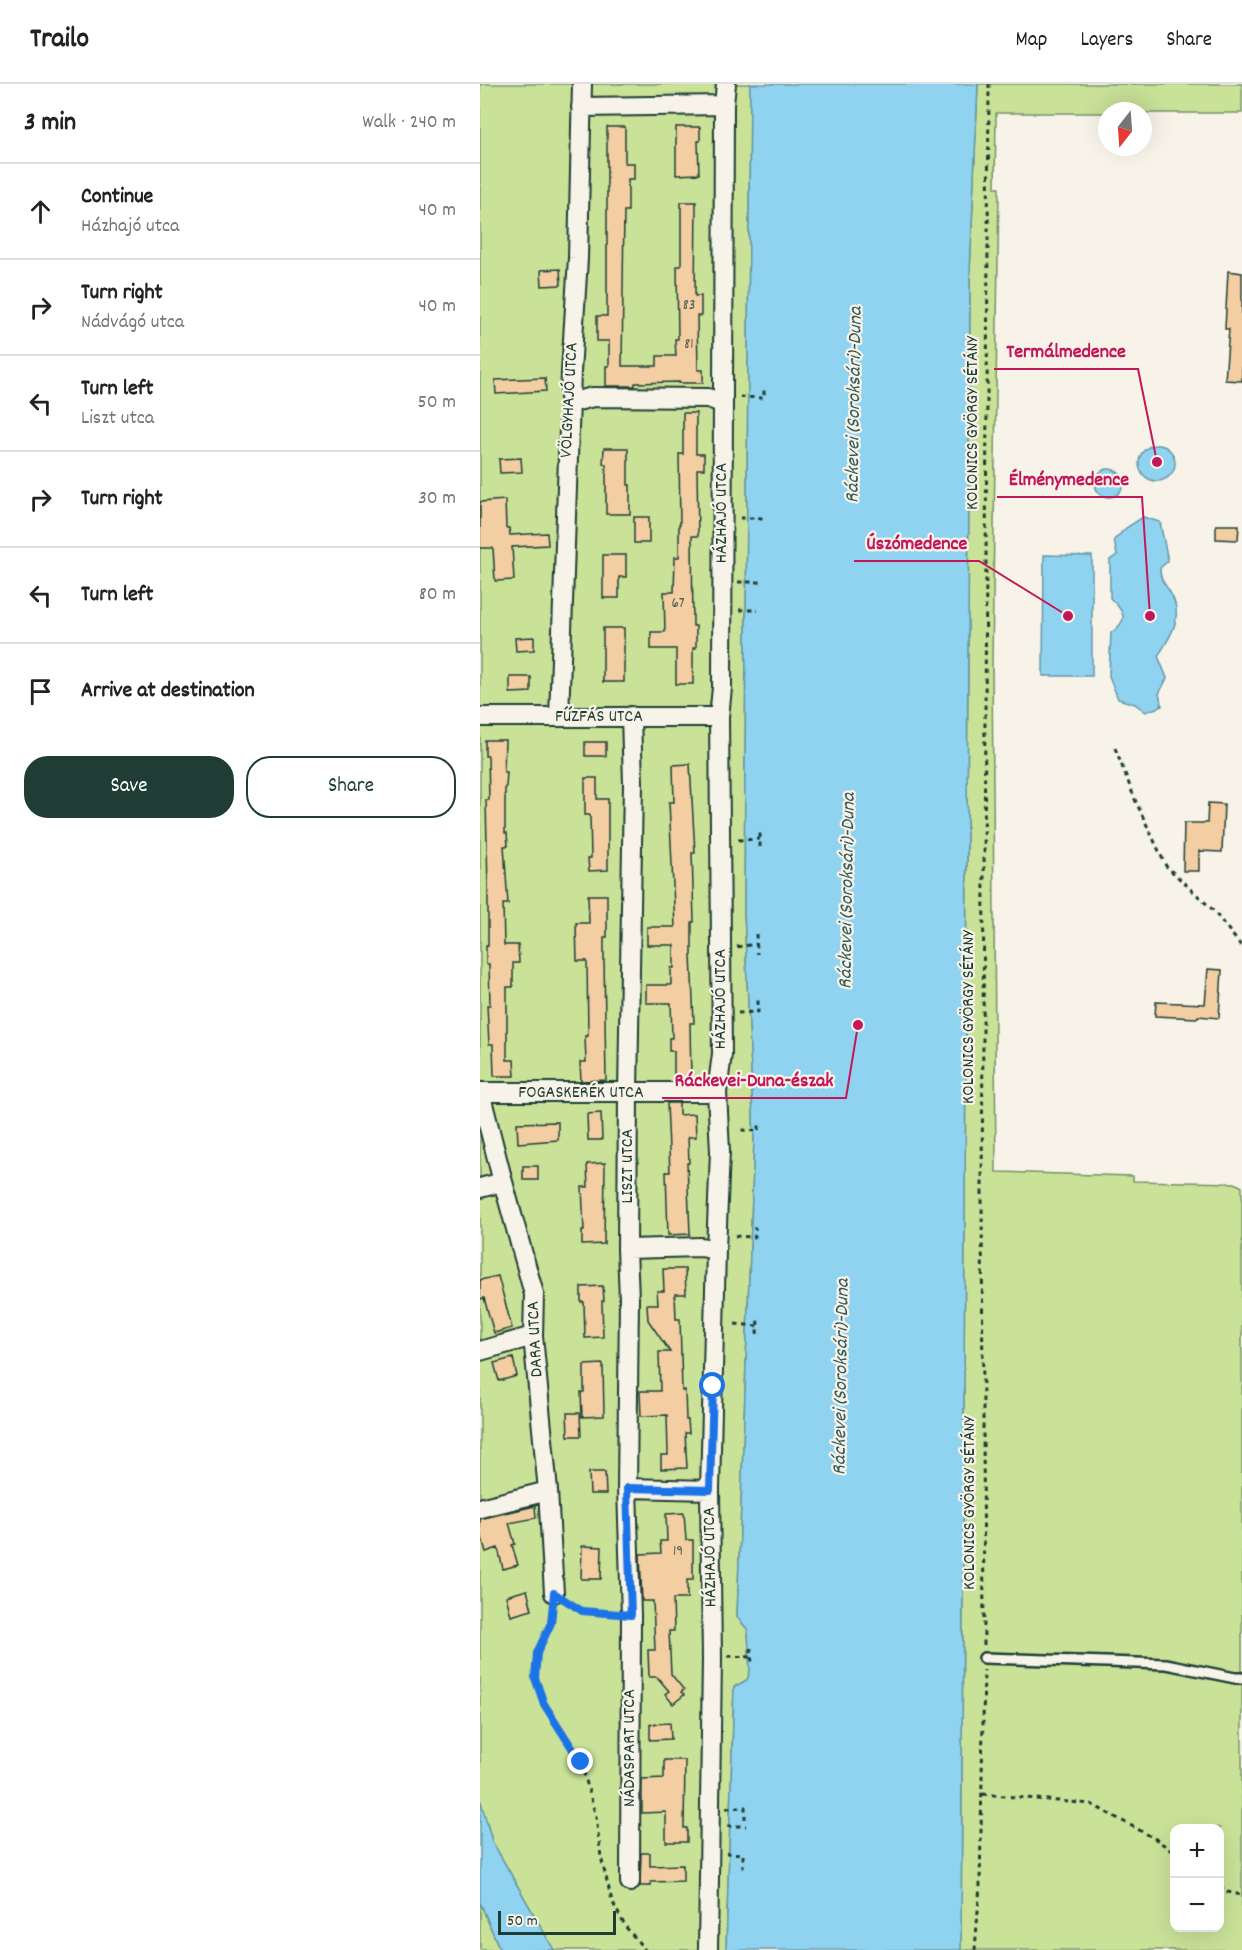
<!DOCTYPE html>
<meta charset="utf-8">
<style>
:root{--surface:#fff;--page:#f2f2f2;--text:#222;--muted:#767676;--line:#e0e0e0;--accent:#1f3d34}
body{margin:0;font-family:Dekko,sans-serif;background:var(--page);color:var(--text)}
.controls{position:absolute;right:18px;bottom:18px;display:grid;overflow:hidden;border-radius:12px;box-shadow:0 6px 24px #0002}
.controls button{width:54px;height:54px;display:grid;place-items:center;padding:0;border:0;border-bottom:2px solid var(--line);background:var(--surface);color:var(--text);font:30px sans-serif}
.compass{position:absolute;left:618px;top:18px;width:54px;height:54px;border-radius:50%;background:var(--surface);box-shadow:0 6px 24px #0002;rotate:197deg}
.scale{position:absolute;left:18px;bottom:15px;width:118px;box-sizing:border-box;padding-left:6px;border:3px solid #1f3d34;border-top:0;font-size:16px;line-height:21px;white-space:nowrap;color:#1f3d34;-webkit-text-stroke:4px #f7f3e8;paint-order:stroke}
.stop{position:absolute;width:18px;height:18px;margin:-14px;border:4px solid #1a73e8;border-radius:50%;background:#fff}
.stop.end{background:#1a73e8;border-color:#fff;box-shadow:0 2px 6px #0008}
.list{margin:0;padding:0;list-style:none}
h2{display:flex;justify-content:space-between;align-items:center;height:78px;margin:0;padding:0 24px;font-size:26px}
h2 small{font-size:20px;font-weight:400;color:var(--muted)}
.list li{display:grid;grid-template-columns:39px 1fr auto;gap:18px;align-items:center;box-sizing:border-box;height:96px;padding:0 24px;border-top:2px solid var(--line)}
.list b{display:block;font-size:22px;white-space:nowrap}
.list p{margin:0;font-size:20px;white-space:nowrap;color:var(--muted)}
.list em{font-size:20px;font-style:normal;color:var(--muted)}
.actions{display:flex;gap:12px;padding:18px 24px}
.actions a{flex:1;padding:14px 0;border:2px solid var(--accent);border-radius:24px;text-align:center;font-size:21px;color:var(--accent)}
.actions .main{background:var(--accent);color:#fff}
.icon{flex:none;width:33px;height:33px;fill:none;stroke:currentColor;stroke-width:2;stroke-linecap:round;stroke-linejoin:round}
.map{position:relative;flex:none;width:762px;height:1866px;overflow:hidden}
header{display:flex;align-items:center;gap:36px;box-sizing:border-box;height:84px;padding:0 30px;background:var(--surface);border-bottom:2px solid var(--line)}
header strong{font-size:28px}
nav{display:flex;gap:33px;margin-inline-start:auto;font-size:21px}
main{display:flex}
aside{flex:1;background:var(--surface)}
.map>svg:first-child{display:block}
</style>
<header>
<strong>Trailo</strong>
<nav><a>Map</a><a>Layers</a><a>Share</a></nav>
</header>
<main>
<aside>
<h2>3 min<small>Walk · 240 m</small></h2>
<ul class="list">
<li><svg class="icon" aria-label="ahead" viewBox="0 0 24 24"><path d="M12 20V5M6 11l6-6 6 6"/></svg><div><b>Continue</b><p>Házhajó utca</p></div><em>40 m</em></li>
<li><svg class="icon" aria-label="right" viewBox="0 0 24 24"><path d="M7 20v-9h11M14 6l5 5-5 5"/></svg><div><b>Turn right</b><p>Nádvágó utca</p></div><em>40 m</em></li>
<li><svg class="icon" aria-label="left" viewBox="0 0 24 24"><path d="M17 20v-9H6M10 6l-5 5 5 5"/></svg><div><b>Turn left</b><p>Liszt utca</p></div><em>50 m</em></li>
<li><svg class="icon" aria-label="right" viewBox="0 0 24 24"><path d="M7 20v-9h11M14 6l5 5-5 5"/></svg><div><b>Turn right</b></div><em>30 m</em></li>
<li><svg class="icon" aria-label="left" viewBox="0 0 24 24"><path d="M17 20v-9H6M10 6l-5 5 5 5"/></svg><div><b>Turn left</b></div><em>80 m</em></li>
<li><svg class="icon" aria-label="arrive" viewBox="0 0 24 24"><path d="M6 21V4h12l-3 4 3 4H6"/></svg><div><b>Arrive at destination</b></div></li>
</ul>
<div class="actions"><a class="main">Save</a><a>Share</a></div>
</aside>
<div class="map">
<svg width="762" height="1866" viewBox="0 0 762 1866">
<rect width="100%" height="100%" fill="#f7f3e8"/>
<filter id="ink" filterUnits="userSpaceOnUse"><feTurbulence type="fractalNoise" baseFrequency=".0167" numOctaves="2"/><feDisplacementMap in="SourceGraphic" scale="12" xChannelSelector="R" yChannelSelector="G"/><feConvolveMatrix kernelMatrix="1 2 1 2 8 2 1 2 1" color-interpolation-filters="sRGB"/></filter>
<g filter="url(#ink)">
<path fill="#cae298" stroke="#749066" stroke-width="1.5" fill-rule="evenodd" d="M0 0H270L264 827 274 1055 257 1533 268 1546 270 1588 267 1596 254 1603 246 1866H74L12 1757 0 1715Z
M498 0H762V29H663V27H627V29H516L515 103 519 104 512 578 516 1088 653 1092V1097L755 1099 762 1103V1866H481L490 189ZM694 1744H740V1844H694Z
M0 1818 20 1866H0Z"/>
<path fill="#90d3f1" stroke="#6397a5" stroke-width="1.5" d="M270 0H498L490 189 481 1866H246L254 1603 267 1596 270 1588 268 1546 257 1533 274 1055 264 827Z
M659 379a18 18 0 1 1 36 0a18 18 0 1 1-36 0Z
M615 399a14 14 0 1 1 28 0a14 14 0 1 1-28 0Z
M663 433 680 438 688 477 680 484C680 498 685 499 691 510 704 533 691 552 678 572L687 594 679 610 682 622 666 628 655 620 638 615 629 592 631 549C650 536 644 527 630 514V476L637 471 634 456 646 444Z
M564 471 612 472V592H563Z
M0 1715 12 1757 74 1866H20L0 1818Z"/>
<path fill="#f3cea3" stroke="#1f3d34" stroke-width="1.5" d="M127 43H145V79H154V95H148V127H144L142 282H177V272H196L195 255H198L197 182H201V118H216L215 212H221V232H217L218 286H223V299H199V298L155 299V302H126V282H129V257H117V232H127Z
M196 43H220V57H218L219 90 196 91Z
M80 185 81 201 62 202 61 186Z
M748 187 762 189V297L745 296 749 245H745Z
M65 294 66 307 16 310 15 296Z
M203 329H216V370H224V385H217L218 452H212L213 542H216V564H213V600H196V565H171V548H185L184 508H194L195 473H199V440H200L199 370H203Z
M124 364H148V401H150V430H126V380H123Z
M41 374 42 388 20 389 19 375Z
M25 416 26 444H29L30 451 67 449 68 461 32 463 34 496 15 497 13 464H0V418Z
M154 433H169V459H154Z
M736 441H759L758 456 736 455Z
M123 471H146V493H139V514H123Z
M123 544H144V598H123Z
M54 553V566L36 567 35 554Z
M30 593H51V608L30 609Z
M5 656H25L24 688H27L26 703H25V749H27L28 762H24L28 820H23L24 861H38L39 879H33V903H27V976H34L35 992H14L13 960H9L7 921H10L9 880H6V862H8V804L6 716H9L8 672H5Z
M105 658H126V672H105Z
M210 680 215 769H212L214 838H212V871H211L214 939H210L211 997H194V967H189V954H192L191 919H166V901H191V884H194V861H167V843H195L189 718H194L193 681Z
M105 694H117V715H128V786L109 787 108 774H111L110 731H105Z
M728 719 744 720 742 768 719 767V787H703L704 739H727Z
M108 811H127V853H124V876L126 996 101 997 100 978H106L105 952H108L107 877H97L96 839H109Z
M728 885 742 886 739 934 718 932 717 934 675 932 676 918 725 920Z
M187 1019H199V1031L215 1030 216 1053H208L209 1079H207L210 1150 188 1151 186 1088H190Z
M121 1029 122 1056H108L107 1030Z
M78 1038V1056L38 1059 37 1039Z
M125 1079 124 1160 102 1161V1147H104L102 1103H108L107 1080Z
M43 1082H58V1096H43Z
M183 1185H205L206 1210H195L196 1235H200L202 1307 205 1306 206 1336H208L209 1349H205L207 1384 181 1385V1371H188L187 1331 161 1332 160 1307H180L179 1268H190L168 1236 167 1220H178L177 1207H184Z
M18 1192 32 1244 14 1249 4 1214 0 1215V1196Z
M123 1202 124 1217H122L123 1253 105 1254 104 1218H101V1203Z
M33 1274 37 1292 19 1297 14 1279Z
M123 1280 124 1332 102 1333 101 1308H104V1281Z
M87 1329H100L101 1352H88Z
M109 1388H125L126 1410H110Z
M55 1422 56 1434 29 1439 35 1460 32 1461 38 1481 23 1485 18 1464 6 1468 0 1447V1435Z
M204 1429 206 1456H213V1496H207V1515H193L194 1547H189L191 1590 204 1606 201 1608 204 1611 193 1620 185 1610 189 1607 177 1593H169L168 1566H175L173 1517H162L160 1470 181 1469 180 1457H187L186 1430Z
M102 1462 122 1463 121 1495H101Z
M47 1506 52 1526 31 1532 26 1512Z
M190 1639 191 1655 170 1656V1640Z
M184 1676H205L204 1744H207V1758H186V1728L162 1729V1695L184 1694Z
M161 1769H170V1782L203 1781V1797L171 1798V1802H160Z"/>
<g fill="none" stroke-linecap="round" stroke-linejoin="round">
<defs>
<path id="lane" d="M504 1574 686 1580 755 1594H762"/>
<path id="street" d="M101 23 244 21
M90 319 113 313 228 314 242 319
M0 633H239
M79 633 91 288 98 174 102 0
M0 1008 23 1098 54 1210 53 1252 68 1407 74 1509
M0 1008H237
M0 1104 23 1098
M147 1165 221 1163 236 1166
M0 1267 53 1252
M147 1404 230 1406
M0 1424 68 1407
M150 1798 151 1531 147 1404 149 1215 147 1165 148 1009 153 700 151 632
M228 1866 232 1575 230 1406 236 1166 240 1067 237 1008 242 970 239 633 242 604 244 21 246 0"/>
</defs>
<use href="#lane" stroke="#1f3d34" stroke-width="14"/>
<use href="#street" stroke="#1f3d34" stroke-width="22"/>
<path stroke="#1f3d34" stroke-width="3" stroke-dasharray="4.5 4.5" stroke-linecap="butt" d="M260 313 284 314V302
M260 434H283
M258 498H281
M259 526H278
M635 664 656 718 686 782 732 825 762 863
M258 756 280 755
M280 763V747
M276 850 277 870
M257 863 276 860
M258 929 278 928V914
M262 1046 279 1047V1038
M255 1152 275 1153V1143
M255 1240 277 1242
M277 1250 278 1235
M87 1517 102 1527 134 1530
M73 1524 71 1539 57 1569 55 1594 64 1620 101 1678 116 1733 121 1773 132 1817 145 1842 165 1866
M504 1561 502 1105 509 0
M271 1564 272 1580
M248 1572 271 1573
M503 1710 611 1720 674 1754 694 1768
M246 1724 265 1723V1735
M247 1742H266
M246 1769 263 1770V1785
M740 1802 747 1808 762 1811
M495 1866 500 1801 504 1586"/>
<use href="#lane" stroke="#f7f3e8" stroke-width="9"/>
<use href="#street" stroke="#f7f3e8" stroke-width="18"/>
</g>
</g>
<g fill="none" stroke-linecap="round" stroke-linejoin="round" filter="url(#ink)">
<path stroke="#1a73e8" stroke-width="8" d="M101 1678 64 1620 55 1594 57 1569 71 1539 74 1509 102 1527 151 1531 147 1404 230 1406 233 1302"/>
</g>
<g text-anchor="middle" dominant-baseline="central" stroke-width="4.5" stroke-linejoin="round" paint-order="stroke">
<g font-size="15" fill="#546150">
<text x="209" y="222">83</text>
<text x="209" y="261">81</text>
<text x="198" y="520">67</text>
<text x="198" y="1468">19</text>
</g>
<g font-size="18" fill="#1f3d34" stroke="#f7f3e8">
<text transform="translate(90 316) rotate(-87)">VÖLGYHAJÓ UTCA</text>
<text transform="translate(493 339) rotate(-90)">KOLONICS GYÖRGY SÉTÁNY</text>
<text transform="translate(242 429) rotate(-90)">HÁZHAJÓ UTCA</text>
<text x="119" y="633">FŰZFÁS UTCA</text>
<text transform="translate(241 915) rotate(-90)">HÁZHAJÓ UTCA</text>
<text transform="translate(489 933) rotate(-90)">KOLONICS GYÖRGY SÉTÁNY</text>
<text x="101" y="1009">FOGASKERÉK UTCA</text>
<text transform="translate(148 1082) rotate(-90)">LISZT UTCA</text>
<text transform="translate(56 1255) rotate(-93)">DARA UTCA</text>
<text transform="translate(490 1419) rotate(-90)">KOLONICS GYÖRGY SÉTÁNY</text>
<text transform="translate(231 1473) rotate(-91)">HÁZHAJÓ UTCA</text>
<text transform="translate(150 1664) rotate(-90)">NÁDASPART UTCA</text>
</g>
<g font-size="20" font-style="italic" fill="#365b5a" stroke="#f7f3e8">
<text transform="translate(375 321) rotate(-89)">Ráckevei (Soroksári)-Duna</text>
<text transform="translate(368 807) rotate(-89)">Ráckevei (Soroksári)-Duna</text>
<text transform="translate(362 1293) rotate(-89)">Ráckevei (Soroksári)-Duna</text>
</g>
</g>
<path fill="none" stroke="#c2185b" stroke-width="2" d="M677 378L658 285H514M670 532L662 413H517M588 532L499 477H374M378 941L366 1014H182"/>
<g fill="#c2185b" stroke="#f7f3e8" stroke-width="2">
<circle cx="677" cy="378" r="6"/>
<circle cx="670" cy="532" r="6"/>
<circle cx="588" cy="532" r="6"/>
<circle cx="378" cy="941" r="6"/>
</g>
<g font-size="20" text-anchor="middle" font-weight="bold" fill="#c2185b" stroke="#f7f3e8" stroke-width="4.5" stroke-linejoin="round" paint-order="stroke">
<text x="586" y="273">Termálmedence</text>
<text x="589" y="401">Élménymedence</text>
<text x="437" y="465">Úszómedence</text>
<text x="274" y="1002">Ráckevei-Duna-észak</text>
</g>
</svg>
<div class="controls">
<button>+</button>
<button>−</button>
</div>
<svg class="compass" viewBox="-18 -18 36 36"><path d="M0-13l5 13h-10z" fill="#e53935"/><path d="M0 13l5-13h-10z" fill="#767676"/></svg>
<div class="scale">50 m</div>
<div class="stop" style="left:233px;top:1302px"></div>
<div class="stop end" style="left:101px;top:1678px"></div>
</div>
</main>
